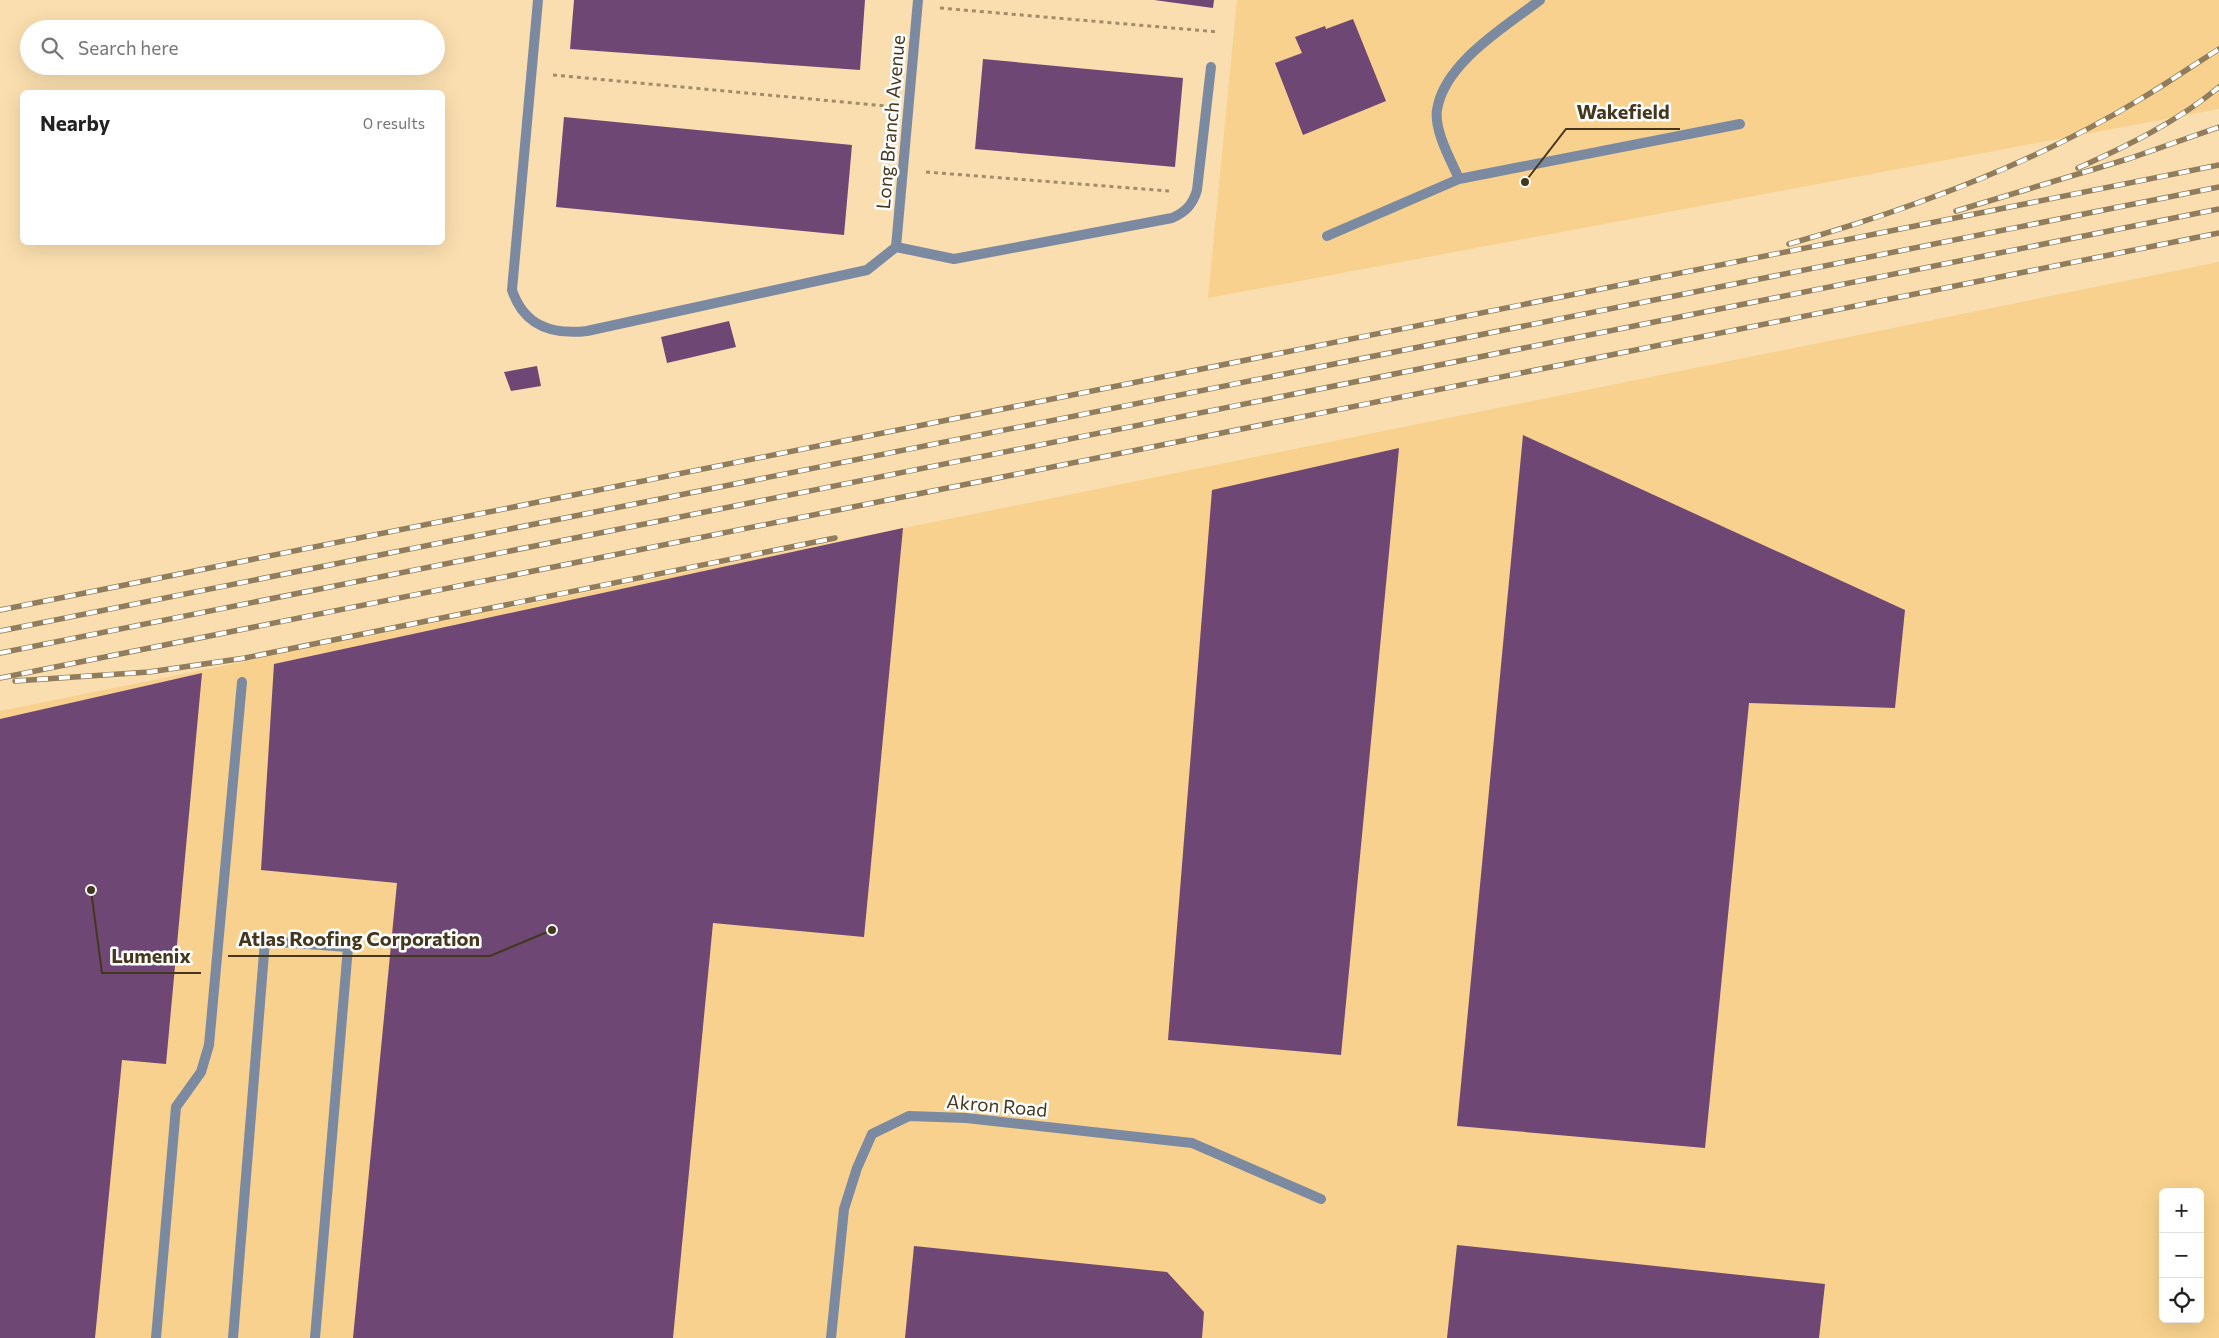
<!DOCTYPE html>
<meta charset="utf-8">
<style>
:root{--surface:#fff;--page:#f6f6f6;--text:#222;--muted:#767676;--line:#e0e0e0}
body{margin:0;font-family:Commissioner,sans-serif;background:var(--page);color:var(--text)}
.controls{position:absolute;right:15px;bottom:15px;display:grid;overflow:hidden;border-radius:8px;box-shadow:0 5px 20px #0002}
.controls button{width:45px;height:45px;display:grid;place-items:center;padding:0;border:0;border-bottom:1px solid var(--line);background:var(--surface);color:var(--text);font:25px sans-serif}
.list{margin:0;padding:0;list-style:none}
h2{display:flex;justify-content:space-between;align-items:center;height:65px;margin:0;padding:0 20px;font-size:21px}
h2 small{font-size:16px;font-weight:400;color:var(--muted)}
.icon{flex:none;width:28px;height:28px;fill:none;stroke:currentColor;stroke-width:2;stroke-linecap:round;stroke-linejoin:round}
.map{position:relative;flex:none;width:2219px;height:1338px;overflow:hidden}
.search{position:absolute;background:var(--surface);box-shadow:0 5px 20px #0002;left:20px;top:20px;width:425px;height:55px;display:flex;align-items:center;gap:12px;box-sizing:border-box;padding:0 18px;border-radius:28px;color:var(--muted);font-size:19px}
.panel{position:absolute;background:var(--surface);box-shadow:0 5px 20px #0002;left:20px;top:90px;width:425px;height:155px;border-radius:8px}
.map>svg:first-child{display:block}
</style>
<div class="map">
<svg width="2219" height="1338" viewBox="0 0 2219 1338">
<rect width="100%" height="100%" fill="#fadeaf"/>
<path fill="#f7d18d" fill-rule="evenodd" d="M1237 0H2219V109L1208 298Z
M2219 262V1338H0V711ZM2163 1192H2200V1319H2163Z"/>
<path fill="#6e4775" d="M574 0H865L860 70 570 49Z
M1154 0H1214L1213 8Z
M1353 19 1386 101 1303 135 1275 63 1302 53 1295 37 1325 26 1326 29Z
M983 59 1183 78 1175 167 975 149Z
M564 117 852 145 844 235 556 207Z
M729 321 736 347 667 363 661 337Z
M537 366 541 386 511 391 504 372Z
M1523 435 1905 610 1895 708 1749 703 1705 1148 1457 1126Z
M1399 448 1341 1055 1168 1040 1212 490Z
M903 528 864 937 713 923 673 1338H353L397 883 261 870 274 664Z
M202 673 166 1064 122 1060 95 1338H0V719Z
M1457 1245 1825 1284 1819 1338H1447Z
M914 1246 1167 1272 1204 1312 1202 1338H905Z"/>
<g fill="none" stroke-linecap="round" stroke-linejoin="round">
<path stroke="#a28d68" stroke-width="3" stroke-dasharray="4 4" stroke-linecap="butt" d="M940 8 1219 32
M553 75 886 106
M926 172 1169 191"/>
<path stroke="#7c8aa1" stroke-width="10" d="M538 0 512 290C524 326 552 335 587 331L867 270 896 247 954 259 1172 218C1186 212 1193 204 1197 190L1211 67
M1540 0C1505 27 1444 63 1437 110 1434 131 1451 160 1459 179L1740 124
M1327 236 1459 179
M156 1338 176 1107 201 1072 209 1045 242 682
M233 1338 265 941 348 947 315 1338"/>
<path stroke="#7c8aa1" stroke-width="10" d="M896 247 918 0
M831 1338 844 1209 857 1168 872 1134 909 1116 966 1118 1192 1143 1321 1199"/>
<defs>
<path id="rail" d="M2078 168C2127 146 2177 122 2219 87
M1956 211 2131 158 2219 127
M1789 244C1909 210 2031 165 2139 100 2166 84 2192 66 2219 49
M0 610 2219 165
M0 631 2219 187
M0 653 2219 209
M0 678 2219 233
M15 681 149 672 245 658 835 538"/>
</defs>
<use href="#rail" stroke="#917d5b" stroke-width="5.5"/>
<use href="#rail" stroke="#fff" stroke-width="4" stroke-dasharray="11" stroke-linecap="butt"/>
</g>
<g text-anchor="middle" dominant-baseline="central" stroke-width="5" stroke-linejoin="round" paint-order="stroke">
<g font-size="19" fill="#45371e" stroke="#fff">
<text transform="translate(890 122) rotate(-85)">Long Branch Avenue</text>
<text transform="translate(997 1105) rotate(5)">Akron Road</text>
</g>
</g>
<path fill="none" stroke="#45371e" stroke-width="2" d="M1525 182L1566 129H1680M552 930L490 956H228M91 890L102 973H201"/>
<g fill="#45371e" stroke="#fff" stroke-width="2">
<circle cx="1525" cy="182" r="5"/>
<circle cx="552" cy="930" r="5"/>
<circle cx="91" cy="890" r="5"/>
</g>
<g font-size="20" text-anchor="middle" font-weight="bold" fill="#45371e" stroke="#fff" stroke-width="5" stroke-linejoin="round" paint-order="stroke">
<text x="1623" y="119">Wakefield</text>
<text x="359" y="946">Atlas Roofing Corporation</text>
<text x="151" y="963">Lumenix</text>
</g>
</svg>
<div class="controls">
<button>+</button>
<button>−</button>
<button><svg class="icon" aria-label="locate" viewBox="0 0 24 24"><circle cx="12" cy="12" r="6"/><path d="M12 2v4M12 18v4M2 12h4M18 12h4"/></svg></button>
</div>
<div class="search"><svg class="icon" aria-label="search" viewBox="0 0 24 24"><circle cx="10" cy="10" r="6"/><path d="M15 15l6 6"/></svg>Search here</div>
<section class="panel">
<h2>Nearby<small>0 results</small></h2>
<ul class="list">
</ul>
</section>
</div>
